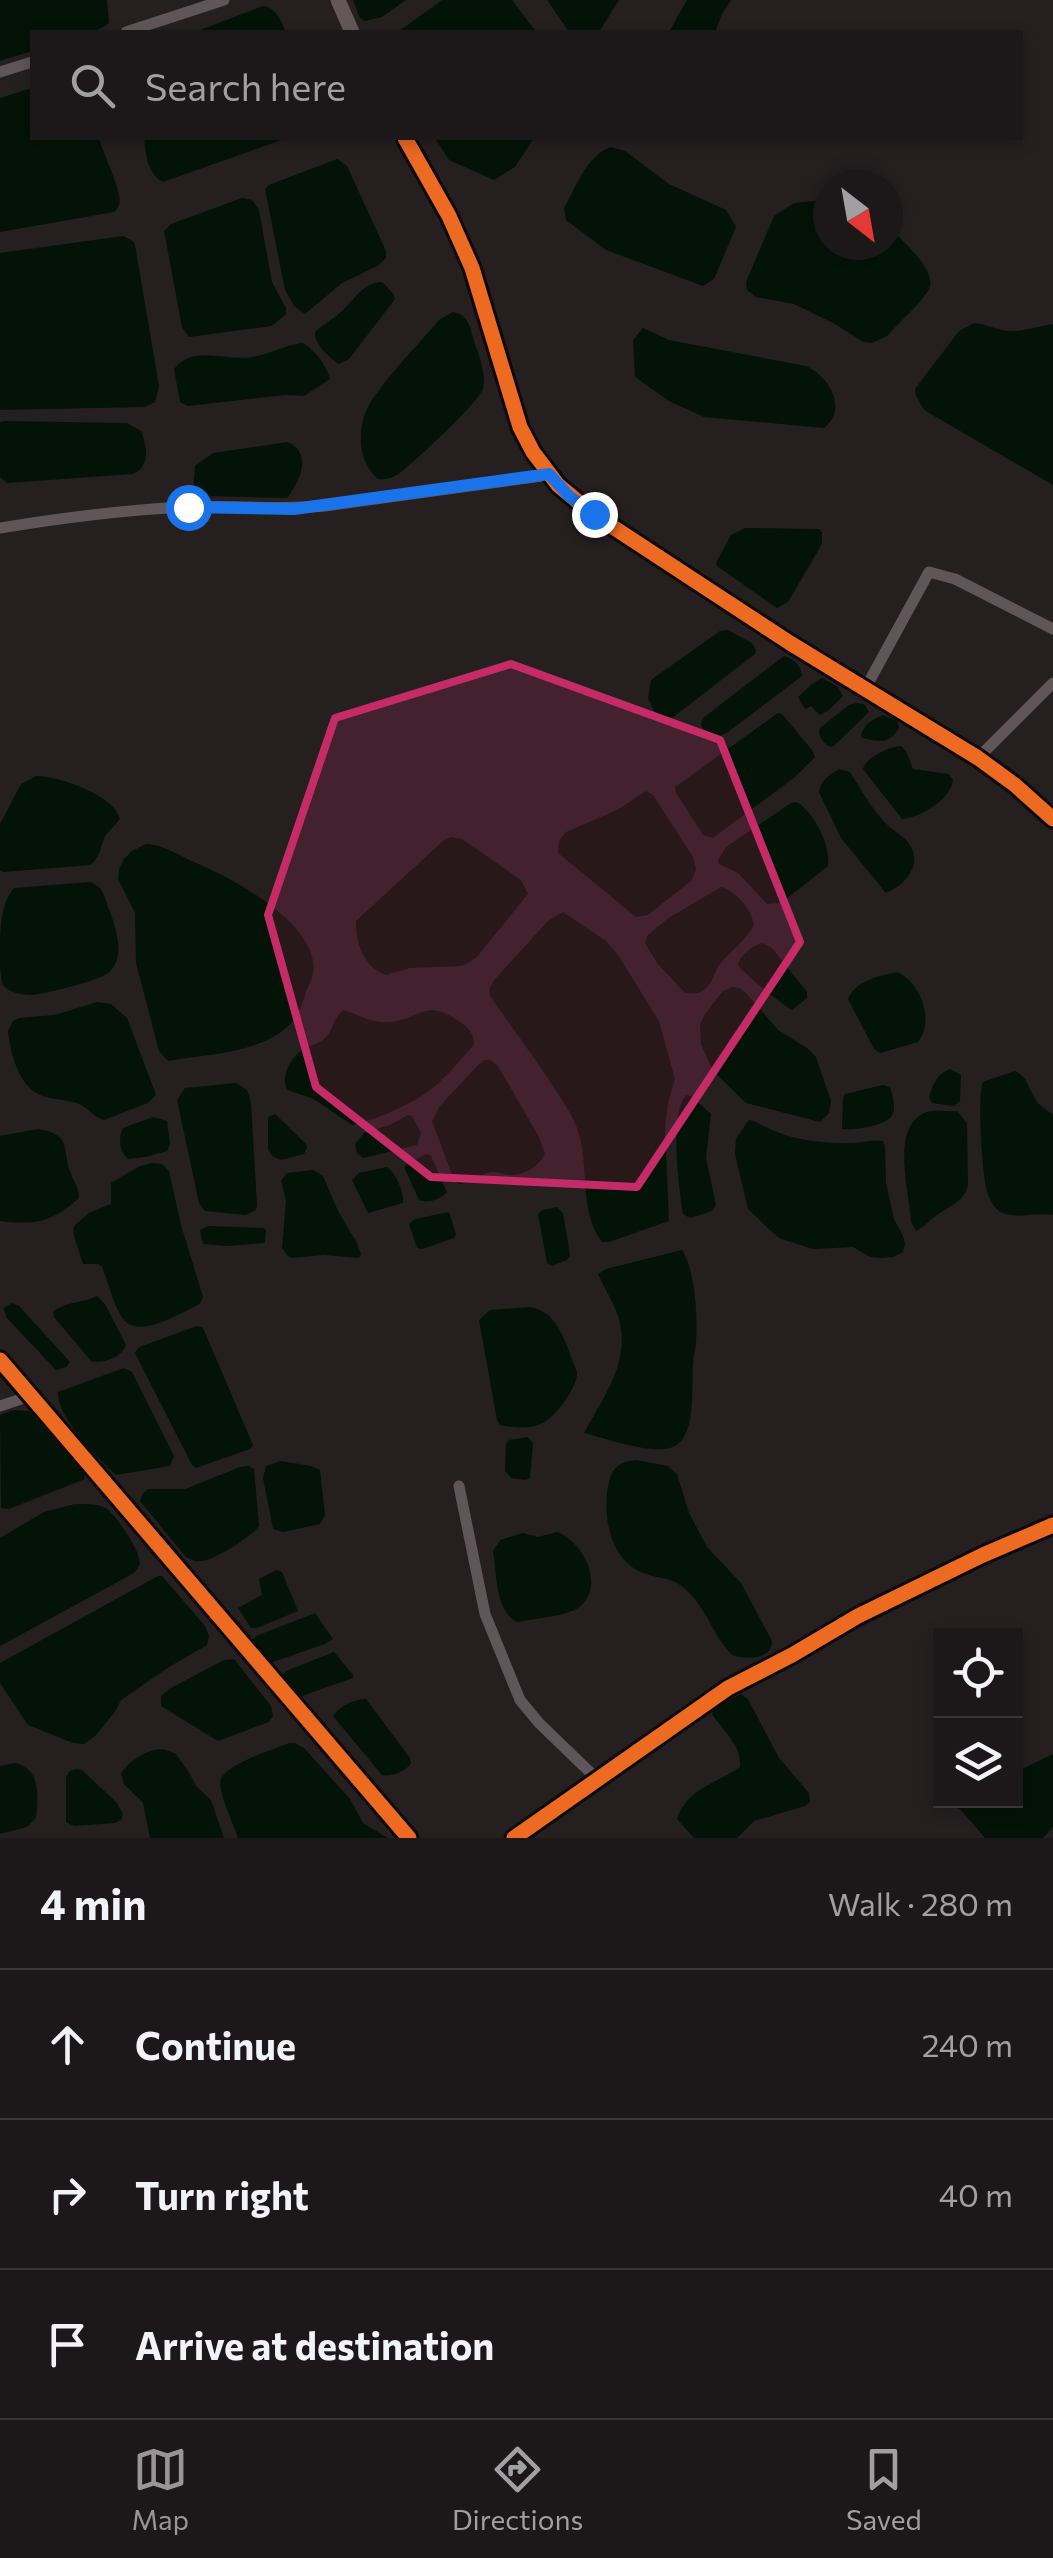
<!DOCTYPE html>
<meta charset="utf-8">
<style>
:root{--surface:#1c1718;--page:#252021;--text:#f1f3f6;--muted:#a09fa2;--line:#3a3637;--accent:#9b9495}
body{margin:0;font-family:Commissioner,sans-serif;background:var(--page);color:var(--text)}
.controls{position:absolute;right:30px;bottom:30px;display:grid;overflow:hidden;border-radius:0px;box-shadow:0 5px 15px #0003}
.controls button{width:90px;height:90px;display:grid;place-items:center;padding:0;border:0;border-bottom:2px solid var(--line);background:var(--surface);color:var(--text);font:50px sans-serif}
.compass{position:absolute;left:813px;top:170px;width:90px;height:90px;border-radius:50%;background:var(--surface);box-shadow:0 5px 15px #0003;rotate:149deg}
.stop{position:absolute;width:30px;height:30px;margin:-22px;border:8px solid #1a73e8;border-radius:50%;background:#fff}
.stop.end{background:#1a73e8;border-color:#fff;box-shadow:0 2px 10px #0008}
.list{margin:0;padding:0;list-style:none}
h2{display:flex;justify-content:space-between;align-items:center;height:130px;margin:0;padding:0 40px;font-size:42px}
h2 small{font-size:32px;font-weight:400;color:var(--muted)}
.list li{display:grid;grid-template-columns:65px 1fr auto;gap:30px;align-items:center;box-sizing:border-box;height:150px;padding:0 40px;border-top:2px solid var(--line)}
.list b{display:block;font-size:38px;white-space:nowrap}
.list em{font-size:32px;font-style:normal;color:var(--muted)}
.icon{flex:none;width:55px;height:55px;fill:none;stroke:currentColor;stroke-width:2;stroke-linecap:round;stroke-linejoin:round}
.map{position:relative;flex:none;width:1053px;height:1838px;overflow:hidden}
.search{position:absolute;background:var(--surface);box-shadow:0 5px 15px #0003;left:30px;right:30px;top:30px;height:110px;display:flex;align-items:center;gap:25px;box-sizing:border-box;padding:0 35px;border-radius:0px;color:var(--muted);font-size:38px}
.sheet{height:580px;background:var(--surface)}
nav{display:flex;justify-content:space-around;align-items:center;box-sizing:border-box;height:140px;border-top:2px solid var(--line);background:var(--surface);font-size:28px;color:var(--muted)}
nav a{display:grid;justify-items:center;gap:5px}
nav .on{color:var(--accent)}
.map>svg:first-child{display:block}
</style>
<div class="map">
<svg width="1053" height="1838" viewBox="0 0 1053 1838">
<rect width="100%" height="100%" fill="#251f20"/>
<path fill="#031307" d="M0 0H107L109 23C91 39 56 32 32 32V51L0 61Z
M353 0H406L382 17 365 21 360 18Z
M442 0H512L536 32H398Z
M547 0H619L599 32H569Z
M687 0H731L722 14 715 32H669Z
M263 6C277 8 281 21 286 32H195Z
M32 88V138H99C102 152 124 194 119 205 118 208 116 210 114 212L0 232V98Z
M144 138H287L163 182C147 174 146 154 144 138Z
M435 138H434H534L515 167 494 180 449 160Z
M611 147 625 151 669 184 726 210 736 227 714 279 703 286 606 250 566 220 564 208C576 187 587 155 611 147Z
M337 159 347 166 386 251V258L379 265 342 283 305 314 294 306 285 290 265 189 269 185Z
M242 198 252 200 259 210 272 282 286 308V314L272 326 189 337 182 327 164 231 171 224Z
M815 201H828V245H888V226C900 239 938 270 929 289 922 302 898 324 887 336L872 343 863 342 835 324 794 304 756 297 747 290 746 282 774 216 794 203Z
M123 236 133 241 135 245 159 386 155 402 145 407 0 410V253Z
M382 282 393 293 395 299 353 354 348 360 338 364C328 355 315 346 315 332 323 324 334 319 342 311 355 299 362 283 382 282Z
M453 312C469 315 470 327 474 341 478 354 487 374 483 388 479 403 415 461 400 473 393 478 387 480 378 479 360 464 357 436 365 414 373 390 421 342 439 320Z
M974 323C986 324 996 330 1009 331 1024 332 1038 326 1053 324V485L924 410 916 396 915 389 959 331Z
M643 328 669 340 806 366C830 377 848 409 824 428L704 417 669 401 635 377 633 340Z
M302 343C314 348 327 366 330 379L304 396 286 395 188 406 180 402 174 369C194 344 226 362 253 357 270 354 285 345 302 343Z
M4 421 127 423 141 431C147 447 151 466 133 474L7 483 0 477V422Z
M288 442C313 454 300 481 287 498L197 496 193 491 195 466 213 453Z
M745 528 819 529 822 532V544L788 602 777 608 717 566 716 563 731 535Z
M728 630 752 643 756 650 755 654 672 718 664 720 657 717 648 698 651 680 720 631Z
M784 656C794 659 801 665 802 676L728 732 716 738 706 734 701 725 703 718Z
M822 678 838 687 843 696 829 710 820 715 811 706 805 709 798 697 812 684Z
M857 703 864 704 869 712 837 743 832 747C824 745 817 736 820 728L849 705Z
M778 713 782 714 812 750 815 757 795 777 713 838 703 835 675 791V787Z
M883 715 897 721 899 728C890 744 878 742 862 738L861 735C863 725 873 719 883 715Z
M901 746 906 751 913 769 949 774 953 780C950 800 922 817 902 819L863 769C866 757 889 747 901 746Z
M839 769 850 772C860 788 869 804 881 818 888 827 897 832 905 839 926 860 908 884 886 893L841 838 819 792C821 780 829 775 839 769Z
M36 776C59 776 114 795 120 819L105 836 98 856 91 865 3 872 0 870V824L21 784Z
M646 791 653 795 693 857 696 869 692 880 648 915 636 917 558 853 559 841 566 832 617 810Z
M797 802C814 813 831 845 828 866L781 903 767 904 738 873 719 864 718 860 726 847 791 803Z
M450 837 462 839 521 880 528 894 476 958 462 966 410 968 386 975C365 968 355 943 356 921L443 841Z
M146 844C163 844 180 856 196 863 232 878 321 925 313 973 312 980 307 988 305 995 301 1007 296 1020 286 1028 256 1054 205 1054 168 1061L159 1051 136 963 135 913 118 879 119 869 124 859 132 851Z
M90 882C104 887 105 898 110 912 115 926 123 949 115 964 113 969 110 972 105 975 95 981 42 995 31 995 22 995 8 992 3 985 0 977 0 963 0 954 0 935 0 903 14 888Z
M721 887C736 891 752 910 754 925 745 942 731 950 720 964 714 971 714 980 708 986 701 994 694 994 685 993L657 963 645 943 647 936 667 919Z
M563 912 606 941 618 955 659 1021 675 1079 668 1103 665 1128 669 1221 609 1242H602C578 1211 590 1163 577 1128 570 1110 559 1096 549 1080 530 1051 510 1025 490 996L489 990 494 980 548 921Z
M762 943 772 948 807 992V998L792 1010C782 1004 744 974 738 965 740 955 752 946 762 943Z
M897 972C921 983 935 1020 918 1042L880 1053 874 1049 848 999C856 980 879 976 897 972Z
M732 987 740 988 746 993 778 1030 807 1048 816 1057 831 1101 829 1113 820 1122 746 1103 713 1071 701 1044 700 1024 705 1014 722 992Z
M97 1002 111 1004 127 1018 156 1095 148 1103 104 1120C93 1117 88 1107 77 1103 65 1099 50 1100 38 1094 18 1084 10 1051 8 1031L13 1021 19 1018 55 1015Z
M343 1010C358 1014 373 1024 389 1022 420 1020 424 998 457 1020 468 1027 474 1032 474 1045 461 1059 449 1074 434 1087 415 1103 376 1120 352 1125L314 1099 287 1090C281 1074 290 1058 304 1049 312 1044 320 1044 326 1037 334 1028 333 1018 343 1010Z
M485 1060H490L498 1066 539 1137 545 1154C537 1168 525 1175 509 1175 503 1175 497 1171 492 1172 480 1174 474 1183 459 1184L454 1180 432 1121 439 1107 479 1064Z
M950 1069 961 1075 960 1101 954 1106 932 1103 929 1097C933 1084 937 1074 950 1069Z
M1015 1071C1028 1078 1027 1085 1034 1097 1038 1105 1046 1110 1053 1114V1215C1036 1212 1013 1220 999 1211 993 1207 989 1198 987 1191 982 1175 977 1096 983 1082Z
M236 1083 247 1090 251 1102 257 1205 256 1210 246 1215 205 1211 199 1203 177 1100 185 1088Z
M883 1085 890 1087C899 1115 894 1121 867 1127 858 1129 851 1130 842 1129L843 1098 845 1094Z
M686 1095 691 1096 711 1114 706 1158 716 1205 712 1211 690 1218 683 1214C679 1188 669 1114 686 1095Z
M957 1111 967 1123 968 1185C964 1202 951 1205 937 1215 929 1220 925 1227 916 1231L911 1222C910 1194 890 1129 924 1113 932 1109 947 1112 957 1111Z
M275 1114 305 1143 307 1147 304 1154 281 1160 272 1156 268 1149V1117Z
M408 1115 412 1116 421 1133 417 1145 363 1158 357 1153 355 1144 364 1133 390 1125Z
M153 1117 167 1121 170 1144 167 1151 145 1157 128 1159C119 1150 118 1139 123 1128Z
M749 1120 754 1121C787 1139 812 1143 850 1143 861 1143 872 1139 883 1141L885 1146 886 1183 894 1219 903 1236 905 1244 903 1252 893 1257 882 1258 870 1257 853 1247 813 1249 781 1239 772 1232 748 1209 735 1154 736 1138Z
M38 1129C74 1135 61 1150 71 1174 75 1184 79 1188 79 1198 50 1223 36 1225 0 1221V1136Z
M427 1154 431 1156 447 1192C442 1199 427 1204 419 1200L404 1167 409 1162Z
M152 1163 162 1164 169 1171 181 1225 203 1297 200 1304C182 1312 141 1339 124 1320 113 1306 109 1283 102 1267L98 1264H83L73 1233 74 1226 89 1213 111 1204V1183L138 1167Z
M387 1167C396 1173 404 1192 403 1203L368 1213 352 1180 359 1173Z
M313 1170 323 1176 338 1211 357 1243 361 1254 359 1258 324 1255 292 1258 288 1256 282 1248 286 1201 281 1181 287 1173Z
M557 1207 563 1213 570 1255 567 1260 552 1266 547 1263 538 1214 543 1210Z
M449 1212 456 1234 454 1238 422 1249 417 1248 409 1224 415 1219Z
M208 1226 264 1228 266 1230 265 1243 227 1246 203 1244 200 1230Z
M682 1250C695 1269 698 1318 696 1341 696 1349 693 1357 693 1365 691 1386 697 1433 675 1446 655 1457 606 1438 584 1433 604 1396 632 1360 618 1316 613 1301 604 1288 598 1274L606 1269Z
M97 1296 105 1304 126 1345C122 1357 103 1364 91 1361L54 1317 53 1312C64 1302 83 1303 97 1296Z
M12 1303 19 1306 70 1362 66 1367 56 1370 6 1317 4 1308Z
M530 1307C560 1312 566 1346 577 1372 578 1387 555 1418 541 1424 530 1429 512 1428 500 1425L497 1420 479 1320 490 1310Z
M197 1326 203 1328 253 1445 250 1449 196 1468 192 1465 135 1353 139 1347Z
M124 1368 132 1372 174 1456 170 1466 116 1475C98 1458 56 1416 58 1392Z
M13 1410 29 1411 83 1473 85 1479 9 1509 1 1508 0 1415Z
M527 1437 533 1443 530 1478 526 1480 511 1478 505 1471 506 1444 509 1440Z
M636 1460 668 1466 677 1474 689 1513 707 1547 741 1583 772 1641C772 1660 746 1660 732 1655 715 1638 708 1614 693 1597 676 1577 668 1581 646 1574 610 1563 601 1514 609 1482 613 1466 621 1462 636 1460Z
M281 1461 311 1466 320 1470 325 1515 320 1524 283 1532 273 1529 263 1478 266 1466Z
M249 1466 254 1469 259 1526C251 1537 216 1559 202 1561 194 1562 193 1560 186 1557L140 1501 143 1493 148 1489H185L240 1467Z
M75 1504C85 1504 99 1503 107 1509 118 1518 140 1550 140 1564L134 1573 0 1646V1538L44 1512Z
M557 1532C583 1541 607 1587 578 1608 565 1616 533 1619 517 1622 495 1611 497 1573 493 1551L500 1540 523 1533 538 1537Z
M276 1570 282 1572 298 1611 257 1628H251L238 1608 262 1595 259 1579Z
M158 1576H162L205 1626 209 1636 207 1645 169 1667 121 1700 115 1712 95 1736 84 1744 73 1743 28 1725 0 1683V1663Z
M315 1613 333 1639 325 1644 270 1663 252 1641 256 1636Z
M334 1652 353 1675V1678L302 1696 293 1694 282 1677 286 1671Z
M234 1659 271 1706 273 1716 269 1722 218 1741 161 1706V1696L169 1689 224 1660Z
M741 1694 748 1699 779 1758 809 1793 810 1802 805 1806 754 1821 737 1838H694L677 1819C687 1788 716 1784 740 1767 742 1745 723 1731 712 1714L715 1708Z
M366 1699 410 1758 411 1764C405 1771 392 1777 382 1775L333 1716C339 1706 355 1699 366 1699Z
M289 1743H295L304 1748 350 1799 363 1823 388 1838H238C234 1825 220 1796 220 1783 221 1765 273 1750 289 1743Z
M163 1749 176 1754 190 1774 196 1786 211 1800 224 1838H150L143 1803 124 1784 121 1774C128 1761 148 1749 163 1749Z
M1053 1754V1827L1043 1838H985L961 1810 946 1801 1016 1800V1772Z
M15 1763C41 1769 38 1795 36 1818L27 1827 0 1834V1766Z
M76 1769 82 1770 117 1803 123 1814 121 1820 115 1823 74 1826 66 1822V1777L70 1771Z"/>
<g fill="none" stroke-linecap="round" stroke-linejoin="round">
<path stroke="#605558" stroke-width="11" d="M126 32 224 0
M0 72 32 62
M0 528C61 518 123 510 185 507 232 505 278 510 325 506L549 475
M865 689 929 572 955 579 1053 629
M978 758 1053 683
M0 1360 409 1838
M0 1406 30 1396
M459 1486 485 1614 520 1700 539 1723 597 1779
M514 1838 728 1688 792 1655 858 1616 983 1555 1053 1525"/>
<path stroke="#64575a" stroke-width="15" d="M338 0 352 32
M405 138 449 216 472 268 520 427 533 452 558 485 593 514 790 643 978 758 1015 785 1053 819"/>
<defs>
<path id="cycleway" d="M405 138 449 216 472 268 520 427 533 452 558 485 593 514 790 643 978 758 1015 785 1053 819
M0 1360 409 1838
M514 1838 728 1688 792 1655 858 1616 983 1555 1053 1525"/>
</defs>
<use href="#cycleway" stroke="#0d0909" stroke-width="21"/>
<use href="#cycleway" stroke="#ed6a23" stroke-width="15"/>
</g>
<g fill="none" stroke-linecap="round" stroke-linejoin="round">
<path stroke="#1a73e8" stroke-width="12" d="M188 507 294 509 549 474 569 496 594 514"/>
</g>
<path fill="#c42b67" fill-opacity="0.2" stroke="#c42b67" stroke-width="8" stroke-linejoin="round" d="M511 664 720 740 800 942 637 1187 431 1177 316 1087 268 915 335 718Z"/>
</svg>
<div class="controls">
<button><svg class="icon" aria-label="locate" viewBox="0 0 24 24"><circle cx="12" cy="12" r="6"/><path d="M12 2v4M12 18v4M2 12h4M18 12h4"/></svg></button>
<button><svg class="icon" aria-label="layers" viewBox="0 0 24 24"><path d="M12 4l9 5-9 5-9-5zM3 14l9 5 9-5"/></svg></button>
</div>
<svg class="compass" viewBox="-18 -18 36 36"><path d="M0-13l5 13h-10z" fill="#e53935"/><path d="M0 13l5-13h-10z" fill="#a09fa2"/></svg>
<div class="stop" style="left:188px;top:507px"></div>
<div class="stop end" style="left:594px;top:514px"></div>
<div class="search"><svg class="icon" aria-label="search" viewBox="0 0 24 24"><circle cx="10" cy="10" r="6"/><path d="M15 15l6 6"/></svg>Search here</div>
</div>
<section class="sheet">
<h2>4 min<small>Walk · 280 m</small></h2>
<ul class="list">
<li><svg class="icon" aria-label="ahead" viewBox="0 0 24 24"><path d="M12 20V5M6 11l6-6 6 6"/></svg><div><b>Continue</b></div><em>240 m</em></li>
<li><svg class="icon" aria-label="right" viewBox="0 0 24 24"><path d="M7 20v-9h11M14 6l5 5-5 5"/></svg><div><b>Turn right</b></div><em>40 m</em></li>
<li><svg class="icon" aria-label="arrive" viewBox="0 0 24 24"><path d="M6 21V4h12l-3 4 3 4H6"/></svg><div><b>Arrive at destination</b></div></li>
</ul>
</section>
<nav>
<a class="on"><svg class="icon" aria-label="map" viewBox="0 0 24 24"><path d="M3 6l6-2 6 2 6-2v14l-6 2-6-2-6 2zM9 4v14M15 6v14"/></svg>Map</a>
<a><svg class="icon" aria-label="directions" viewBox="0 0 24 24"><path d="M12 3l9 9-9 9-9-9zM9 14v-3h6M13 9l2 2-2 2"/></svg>Directions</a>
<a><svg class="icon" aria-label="saved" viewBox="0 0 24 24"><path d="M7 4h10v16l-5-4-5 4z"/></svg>Saved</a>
</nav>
